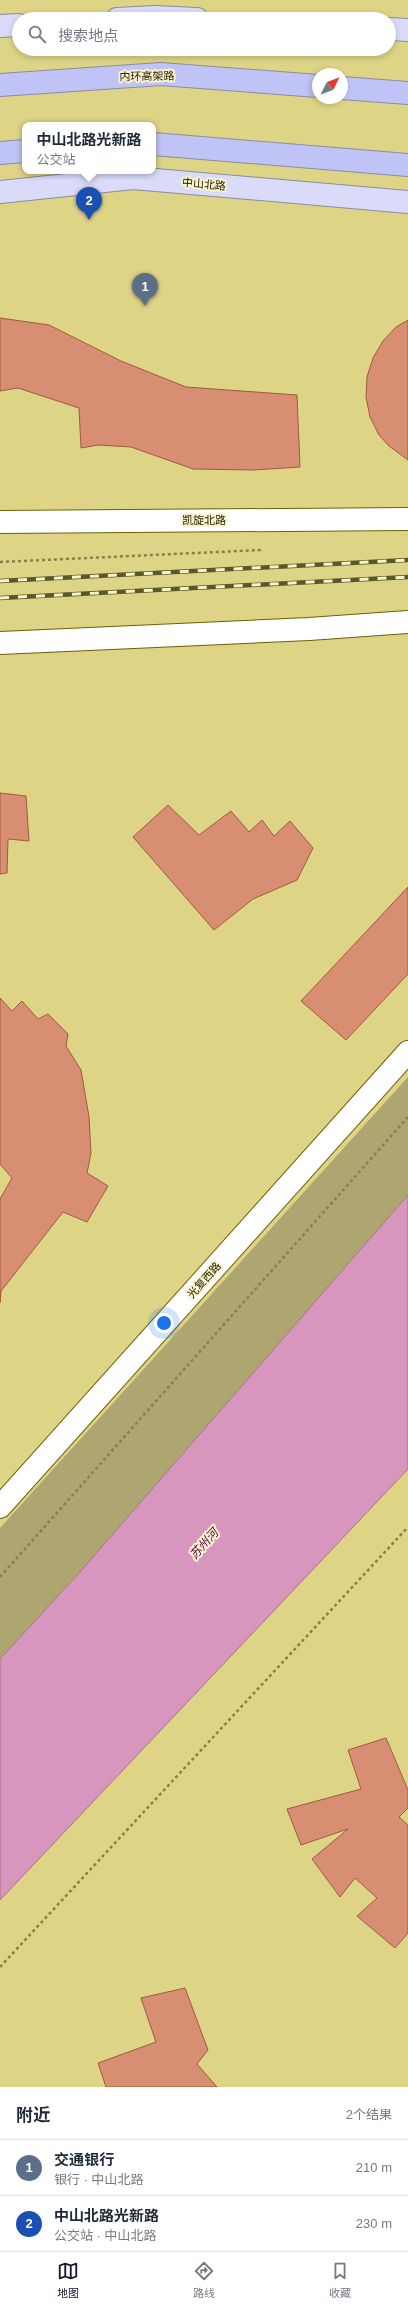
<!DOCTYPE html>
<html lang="zh">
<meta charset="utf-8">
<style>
:root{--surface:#fff;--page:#f2f2f3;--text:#1f2937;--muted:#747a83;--line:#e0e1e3;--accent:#111827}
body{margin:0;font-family:Arial,"Noto Sans SC",sans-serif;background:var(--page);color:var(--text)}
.compass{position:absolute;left:312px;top:68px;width:36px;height:36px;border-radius:50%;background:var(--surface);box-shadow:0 2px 6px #0003;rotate:47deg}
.you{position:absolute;left:164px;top:1323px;width:14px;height:14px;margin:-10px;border:3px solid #fff;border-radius:50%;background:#1a73e8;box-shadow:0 0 0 6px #1a73e833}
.badge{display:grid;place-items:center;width:26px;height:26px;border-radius:50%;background:var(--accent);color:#fff;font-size:13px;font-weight:700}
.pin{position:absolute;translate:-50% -33px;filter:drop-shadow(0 1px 2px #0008)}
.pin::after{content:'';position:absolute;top:21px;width:14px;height:12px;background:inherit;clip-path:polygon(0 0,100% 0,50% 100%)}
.popup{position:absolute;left:22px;top:122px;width:134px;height:52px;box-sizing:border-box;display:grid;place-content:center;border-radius:8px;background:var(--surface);filter:drop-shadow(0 1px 3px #0005);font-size:13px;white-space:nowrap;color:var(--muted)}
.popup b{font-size:15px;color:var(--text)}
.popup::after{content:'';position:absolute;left:50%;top:100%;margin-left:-8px;border:8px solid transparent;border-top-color:var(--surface)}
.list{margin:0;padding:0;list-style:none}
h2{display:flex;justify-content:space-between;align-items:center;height:52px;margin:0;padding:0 16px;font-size:17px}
h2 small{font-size:13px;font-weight:400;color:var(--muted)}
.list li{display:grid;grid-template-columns:26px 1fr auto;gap:12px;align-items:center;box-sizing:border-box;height:56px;padding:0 16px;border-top:1px solid var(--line)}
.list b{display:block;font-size:15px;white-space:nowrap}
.list p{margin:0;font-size:13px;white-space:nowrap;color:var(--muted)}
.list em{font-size:13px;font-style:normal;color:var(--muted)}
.icon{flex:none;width:22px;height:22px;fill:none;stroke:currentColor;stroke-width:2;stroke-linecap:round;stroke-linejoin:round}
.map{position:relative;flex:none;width:408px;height:2087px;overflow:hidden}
.search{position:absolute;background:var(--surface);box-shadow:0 2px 6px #0003;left:12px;right:12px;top:12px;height:44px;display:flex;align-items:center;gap:10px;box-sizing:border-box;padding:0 14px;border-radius:22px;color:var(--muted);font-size:15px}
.sheet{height:164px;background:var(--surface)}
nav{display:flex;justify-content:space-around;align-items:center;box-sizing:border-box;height:56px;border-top:1px solid var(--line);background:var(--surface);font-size:11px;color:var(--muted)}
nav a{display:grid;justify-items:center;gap:2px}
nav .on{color:var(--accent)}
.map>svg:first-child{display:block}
</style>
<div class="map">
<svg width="408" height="2087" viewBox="0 0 408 2087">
<rect width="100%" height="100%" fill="#ded486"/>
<path fill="#aea670" d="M408 1077V1195L79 1573 0 1659V1528Z"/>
<path fill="#d896bf" stroke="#a37487" d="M408 1195V1469L0 1900V1659L79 1573Z"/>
<path fill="#d88e72" stroke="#9e5a3f" d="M0 318 49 325 121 361 186 387 297 395 300 467 253 470 193 469 131 447 98 445 81 448 79 408 18 388 0 391Z
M408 320V460L389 446 379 435 370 417 366 397 367 377 373 358 383 341 396 327Z
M0 793 26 796 29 841 8 839 7 873 0 874Z
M168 805 199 835 231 811 249 832 262 820 274 836 290 821 313 848 297 880 253 899 214 930 133 837Z
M408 887V974L346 1040 301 1001Z
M0 998 12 1011 22 1001 38 1019 48 1014 68 1034 66 1046 81 1070 89 1117 91 1153 87 1173 108 1186 87 1222 63 1212 1 1291 0 1303V1199L12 1178 0 1164Z
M386 1738 408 1790V1808L399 1817 408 1825V1933L395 1948 357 1916 377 1898 355 1878 340 1897 312 1859 348 1829 301 1845 287 1809 361 1789 348 1750Z
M185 1988 208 2050 197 2064 217 2087H106L98 2063 156 2042 141 1998Z"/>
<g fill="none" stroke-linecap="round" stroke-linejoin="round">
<defs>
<path id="minor" d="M0 522 408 519
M0 643 309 629 408 622
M0 1507 408 1052"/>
<path id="major" d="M117 19 155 17 197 19
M0 26 19 25
M389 29 408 30
M0 192 133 178 408 202"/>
<path id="highway" d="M0 85 161 74 318 86
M342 88 408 93
M153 144 408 165
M0 153 25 151"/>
</defs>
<use href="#minor" stroke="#6b610a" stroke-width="24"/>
<use href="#major" stroke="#8b8ba0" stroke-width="24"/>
<use href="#highway" stroke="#8b8ba0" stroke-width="24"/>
<path stroke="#878048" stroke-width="2.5" stroke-dasharray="3 3" stroke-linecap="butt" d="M0 562 261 550
M0 1577 408 1117
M0 1967 408 1527"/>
<use href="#minor" stroke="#fff" stroke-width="22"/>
<use href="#major" stroke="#d9dbf9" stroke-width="22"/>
<use href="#highway" stroke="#c0c3f5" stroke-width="22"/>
<defs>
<path id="rail" d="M0 581 408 560
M0 598 408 577"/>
</defs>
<use href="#rail" stroke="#5c5629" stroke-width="4.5"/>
<use href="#rail" stroke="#f8f3ce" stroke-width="3" stroke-dasharray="9" stroke-linecap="butt"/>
</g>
<g text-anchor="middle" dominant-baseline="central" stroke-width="4" stroke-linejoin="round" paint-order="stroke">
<g font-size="11" fill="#282303" stroke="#f8f3ce">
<text transform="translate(147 76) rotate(-1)">内环高架路</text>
<text transform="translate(204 184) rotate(5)">中山北路</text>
<text x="204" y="520">凯旋北路</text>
<text transform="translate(204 1280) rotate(-48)">光复西路</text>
</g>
<g font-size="12" font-style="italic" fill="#540440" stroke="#f8f3ce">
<text transform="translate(204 1544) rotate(-48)">苏州河</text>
</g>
</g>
</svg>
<svg class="compass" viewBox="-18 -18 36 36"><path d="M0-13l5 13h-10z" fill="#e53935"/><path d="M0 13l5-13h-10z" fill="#747a83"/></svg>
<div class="you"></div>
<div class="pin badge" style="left:145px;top:306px;background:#5c6f8a">1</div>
<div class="pin badge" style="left:89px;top:220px;background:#1a4fb4">2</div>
<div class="popup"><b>中山北路光新路</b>公交站</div>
<div class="search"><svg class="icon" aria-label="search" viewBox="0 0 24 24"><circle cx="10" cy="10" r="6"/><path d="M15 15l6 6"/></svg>搜索地点</div>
</div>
<section class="sheet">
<h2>附近<small>2个结果</small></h2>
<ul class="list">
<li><span class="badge" style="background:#5c6f8a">1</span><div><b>交通银行</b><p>银行 · 中山北路</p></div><em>210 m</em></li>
<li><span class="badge" style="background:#1a4fb4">2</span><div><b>中山北路光新路</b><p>公交站 · 中山北路</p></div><em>230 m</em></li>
</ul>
</section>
<nav>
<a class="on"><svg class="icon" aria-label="map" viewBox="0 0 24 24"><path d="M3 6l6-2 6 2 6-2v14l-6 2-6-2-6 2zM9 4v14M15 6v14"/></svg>地图</a>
<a><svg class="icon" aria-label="directions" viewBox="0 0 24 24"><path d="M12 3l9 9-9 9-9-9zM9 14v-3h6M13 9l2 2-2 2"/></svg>路线</a>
<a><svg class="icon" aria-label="saved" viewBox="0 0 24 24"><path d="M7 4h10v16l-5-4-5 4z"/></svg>收藏</a>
</nav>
